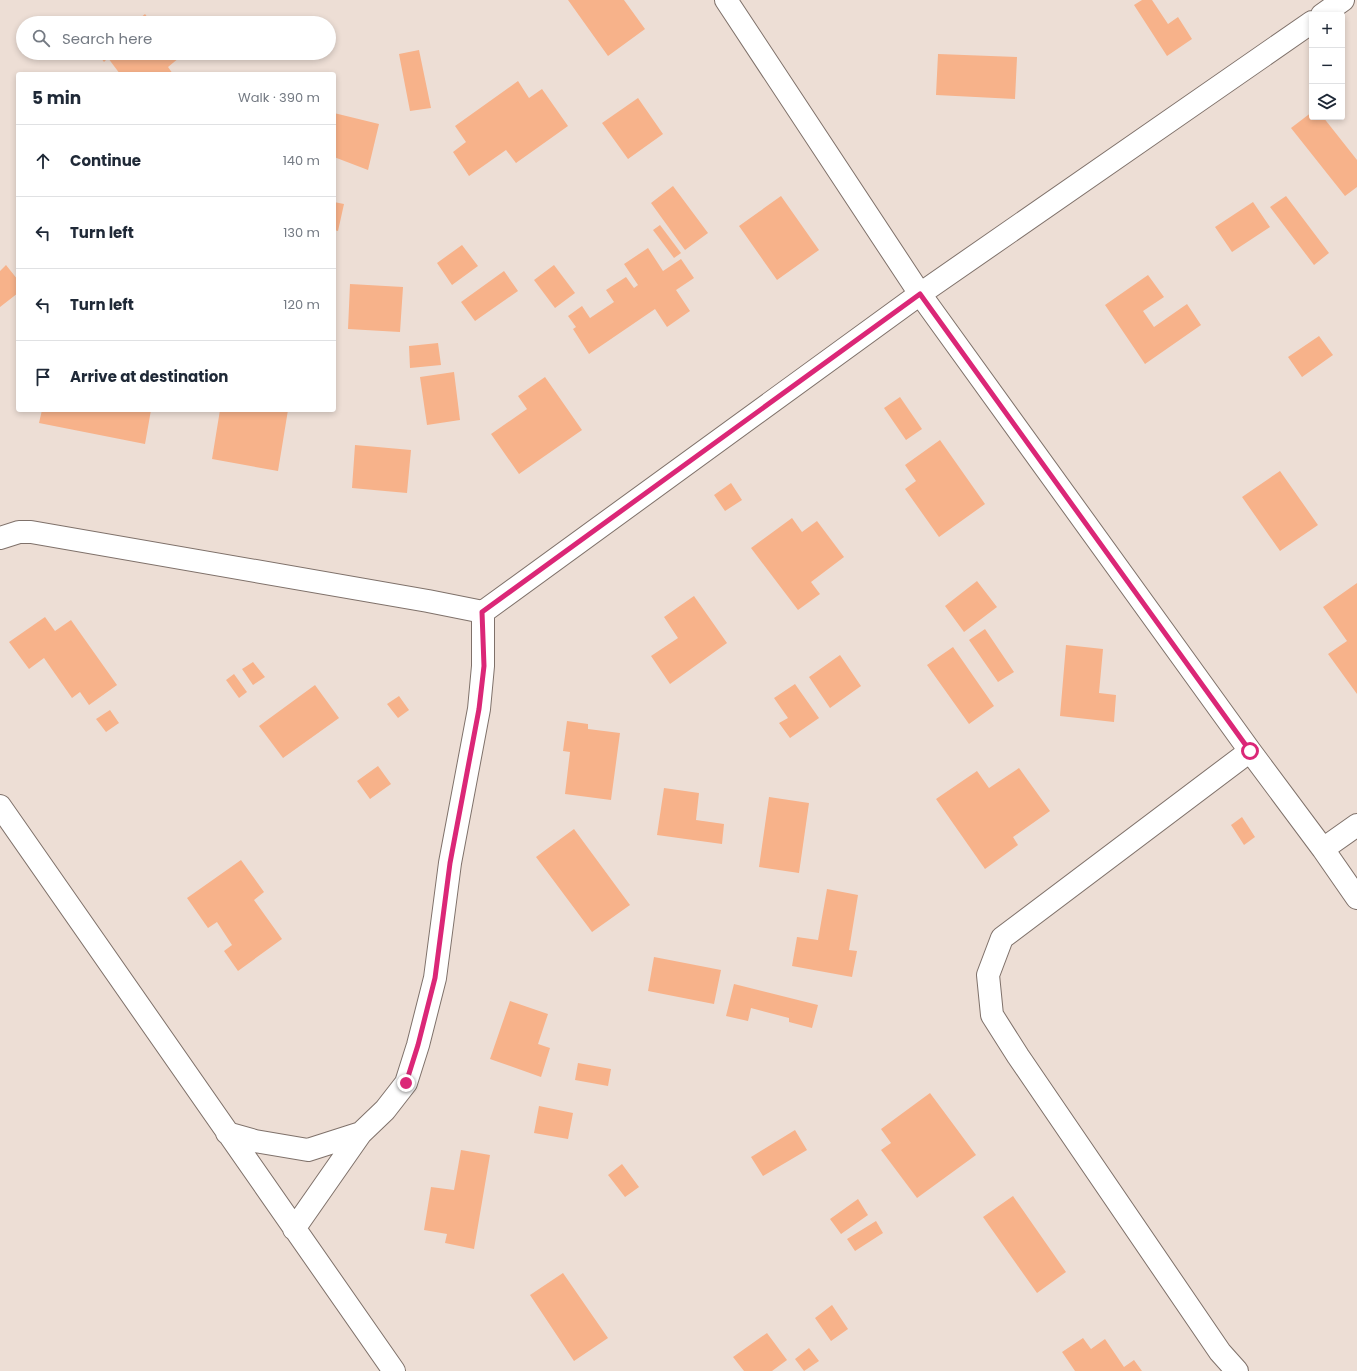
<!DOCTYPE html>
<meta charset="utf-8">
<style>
:root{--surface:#fff;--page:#f2f2f3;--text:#1f2937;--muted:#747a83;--line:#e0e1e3}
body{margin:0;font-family:Poppins,sans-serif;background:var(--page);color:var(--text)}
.controls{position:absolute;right:12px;top:12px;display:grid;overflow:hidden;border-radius:4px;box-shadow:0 2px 6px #0003}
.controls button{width:36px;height:36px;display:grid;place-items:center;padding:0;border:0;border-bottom:1px solid var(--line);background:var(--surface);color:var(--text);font:20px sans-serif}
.stop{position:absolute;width:12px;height:12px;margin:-9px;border:3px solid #db2777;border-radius:50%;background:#fff}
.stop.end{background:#db2777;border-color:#fff;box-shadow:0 1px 4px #0008}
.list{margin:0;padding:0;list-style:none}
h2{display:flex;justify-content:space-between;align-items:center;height:52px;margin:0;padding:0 16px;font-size:17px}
h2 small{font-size:13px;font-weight:400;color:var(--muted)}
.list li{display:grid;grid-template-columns:26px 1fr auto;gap:12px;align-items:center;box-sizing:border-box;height:72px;padding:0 16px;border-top:1px solid var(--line)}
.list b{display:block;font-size:15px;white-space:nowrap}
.list em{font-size:13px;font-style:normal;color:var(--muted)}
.icon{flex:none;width:22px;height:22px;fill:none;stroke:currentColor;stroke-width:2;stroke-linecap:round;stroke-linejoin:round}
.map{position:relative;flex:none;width:1357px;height:1371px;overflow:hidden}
.search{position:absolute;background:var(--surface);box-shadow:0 2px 6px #0003;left:16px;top:16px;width:320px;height:44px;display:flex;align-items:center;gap:10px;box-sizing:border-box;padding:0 14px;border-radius:22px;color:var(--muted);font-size:15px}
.panel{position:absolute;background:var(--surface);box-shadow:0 2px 6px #0003;left:16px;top:72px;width:320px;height:340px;border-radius:4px}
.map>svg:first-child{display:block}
</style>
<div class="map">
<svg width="1357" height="1371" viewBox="0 0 1357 1371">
<rect width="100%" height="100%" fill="#edded5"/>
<path fill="#f7b28a" d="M568 0H624L645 29 608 56Z
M1142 0H1152L1168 24 1178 17 1192 39 1167 56 1134 5Z
M145 14 152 23H134Z
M419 50 431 108 410 111 399 54Z
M97 53H175L179 58 168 67 173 74H120L108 58 104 62Z
M938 54 1017 57 1015 99 936 95Z
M518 81 529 98 542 89 568 126 516 163 506 150 469 176 453 152 466 142 455 126Z
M638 98 663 134 628 159 602 123Z
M1312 112V117H1323L1357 160V187L1345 196 1291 128Z
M334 113 379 124 368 170 334 157Z
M673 186 708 233 685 250 651 203Z
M781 196 819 250 777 280 739 226Z
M1286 196 1329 253 1314 265 1270 207Z
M334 202 344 204 338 231 334 230Z
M1253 202 1270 227 1232 252 1215 227Z
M660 225 681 253 674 258 653 230Z
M462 245 478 266 452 285 437 263Z
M648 248 663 271 681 259 694 278 676 290 690 311 667 327 655 309 589 354 573 329 576 327 568 316 582 306 590 318 614 302 606 290 626 277 634 288 638 285 624 264Z
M6 265 18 280V293L0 307V271Z
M554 265 575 293 555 308 534 280Z
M504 271 518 291 475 321 461 302Z
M1148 275 1164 297 1143 311 1154 327 1187 304 1201 325 1145 364 1105 305Z
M350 284 403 287 400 332 348 329Z
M1319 336 1333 355 1302 377 1288 357Z
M438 343 441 365 410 368 409 346Z
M454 372 460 420 427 425 420 377Z
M545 377 582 430 519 474 491 434 527 409 518 396Z
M900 397 922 429 906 440 884 408Z
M42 410H151L145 444 39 423Z
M220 410H288L278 471 212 459Z
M940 440 985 504 939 537 905 489 916 481 905 465Z
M355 445 411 450 407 493 352 488Z
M1280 471 1318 525 1280 551 1242 497Z
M731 483 742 500 725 511 714 495Z
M792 518 802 532 817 521 844 557 811 582 820 594 798 610 751 548Z
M977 581 997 607 964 632 945 606Z
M1357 583V694L1328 654 1347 641 1323 607Z
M694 596 727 643 670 684 651 656 678 638 664 617Z
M45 617 55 631 71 620 117 685 89 705 80 692 72 698 44 658 29 669 9 642Z
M985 629 1014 672 998 682 969 640Z
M1066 645 1103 649 1099 693 1116 695 1114 722 1060 716Z
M953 647 994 706 969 724 927 665Z
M840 655 861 686 830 708 809 677Z
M253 662 265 677 253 685 242 669Z
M234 674 247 692 239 698 226 680Z
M795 684 819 718 790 738 779 723 788 718 774 698Z
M315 685 339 718 283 758 259 726Z
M399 696 409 710 398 718 387 704Z
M110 710 119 723 106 732 96 719Z
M567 721 588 724V729L620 733 611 800 565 794 570 752 563 751Z
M378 766 391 784 370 799 357 781Z
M1019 768 1050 811 1013 837 1018 845 985 869 936 799 977 771 989 788Z
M664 788 699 793 696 820 724 824 722 844 657 835Z
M769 797 809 803 799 873 759 867Z
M1242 817 1255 837 1244 845 1231 825Z
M574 829 630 905 592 932 536 857Z
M241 860 264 892 254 900 282 939 238 971 224 951 232 945 217 922 208 928 187 898Z
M827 889 858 895 849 950 857 951 852 977 792 966 797 937 818 940Z
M654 957 721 970 714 1004 648 991Z
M734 984 818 1005 812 1028 789 1022V1018L751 1008 748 1021 726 1016Z
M510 1001 548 1014 538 1044 550 1048 541 1077 490 1059Z
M578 1063 611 1069 608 1086 575 1080Z
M930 1093 976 1155 917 1198 881 1150 891 1143 881 1129Z
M539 1106 573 1113 568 1139 534 1133Z
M795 1130 807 1150 763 1176 751 1157Z
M461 1150 490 1155 474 1249 445 1243 447 1234 424 1230 431 1187 454 1190Z
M622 1164 639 1187 625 1197 608 1175Z
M1013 1196 1066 1272 1037 1293 983 1217Z
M858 1199 868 1215 841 1234 830 1219Z
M876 1221 883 1233 855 1251 847 1239Z
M563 1273 608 1338 574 1361 530 1295Z
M832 1305 848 1329 831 1341 815 1318Z
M767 1333 787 1360 772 1371H744L733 1357Z
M1083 1338 1091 1349 1105 1339 1124 1367 1134 1360 1142 1371H1075L1062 1352Z
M809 1348 819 1361 804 1371 795 1359Z"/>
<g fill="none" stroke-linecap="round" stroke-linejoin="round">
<defs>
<path id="street" d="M726 0 920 294 1250 751 1323 849 1357 898
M1322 15 1343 0
M0 538 19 532H31L428 601 483 612 920 294 1312 22
M0 806 394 1371
M1323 849 1357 825
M227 1133 255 1141 308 1150 361 1133
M294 1229 361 1133 385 1110 406 1083 418 1045 435 978 450 863 479 709 483 666V612
M1237 1371 1220 1352 1018 1056 992 1015 988 975 1002 938 1250 751"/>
</defs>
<use href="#street" stroke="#7f716a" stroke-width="24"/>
<use href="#street" stroke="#fff" stroke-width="22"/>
</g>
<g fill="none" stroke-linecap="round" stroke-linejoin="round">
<path stroke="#db2777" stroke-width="5" d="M406 1083 418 1045 435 978 450 863 479 709 484 666 482 612 920 294 1250 751"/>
</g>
</svg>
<div class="controls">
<button>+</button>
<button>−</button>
<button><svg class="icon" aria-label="layers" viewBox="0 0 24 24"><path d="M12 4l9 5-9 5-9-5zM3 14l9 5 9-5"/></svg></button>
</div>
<div class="stop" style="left:1250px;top:751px"></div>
<div class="stop end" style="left:406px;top:1083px"></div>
<div class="search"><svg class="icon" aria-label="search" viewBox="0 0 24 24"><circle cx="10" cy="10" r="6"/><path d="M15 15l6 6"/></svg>Search here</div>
<section class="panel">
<h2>5 min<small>Walk · 390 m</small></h2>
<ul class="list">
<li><svg class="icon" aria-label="ahead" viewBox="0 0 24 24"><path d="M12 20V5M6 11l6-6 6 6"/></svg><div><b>Continue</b></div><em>140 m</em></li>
<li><svg class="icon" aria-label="left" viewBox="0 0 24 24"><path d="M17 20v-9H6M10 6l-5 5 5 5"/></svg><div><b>Turn left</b></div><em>130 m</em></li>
<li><svg class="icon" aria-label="left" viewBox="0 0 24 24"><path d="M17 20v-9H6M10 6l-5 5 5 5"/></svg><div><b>Turn left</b></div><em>120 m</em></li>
<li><svg class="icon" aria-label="arrive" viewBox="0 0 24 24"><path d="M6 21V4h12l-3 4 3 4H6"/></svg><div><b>Arrive at destination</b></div></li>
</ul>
</section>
</div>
